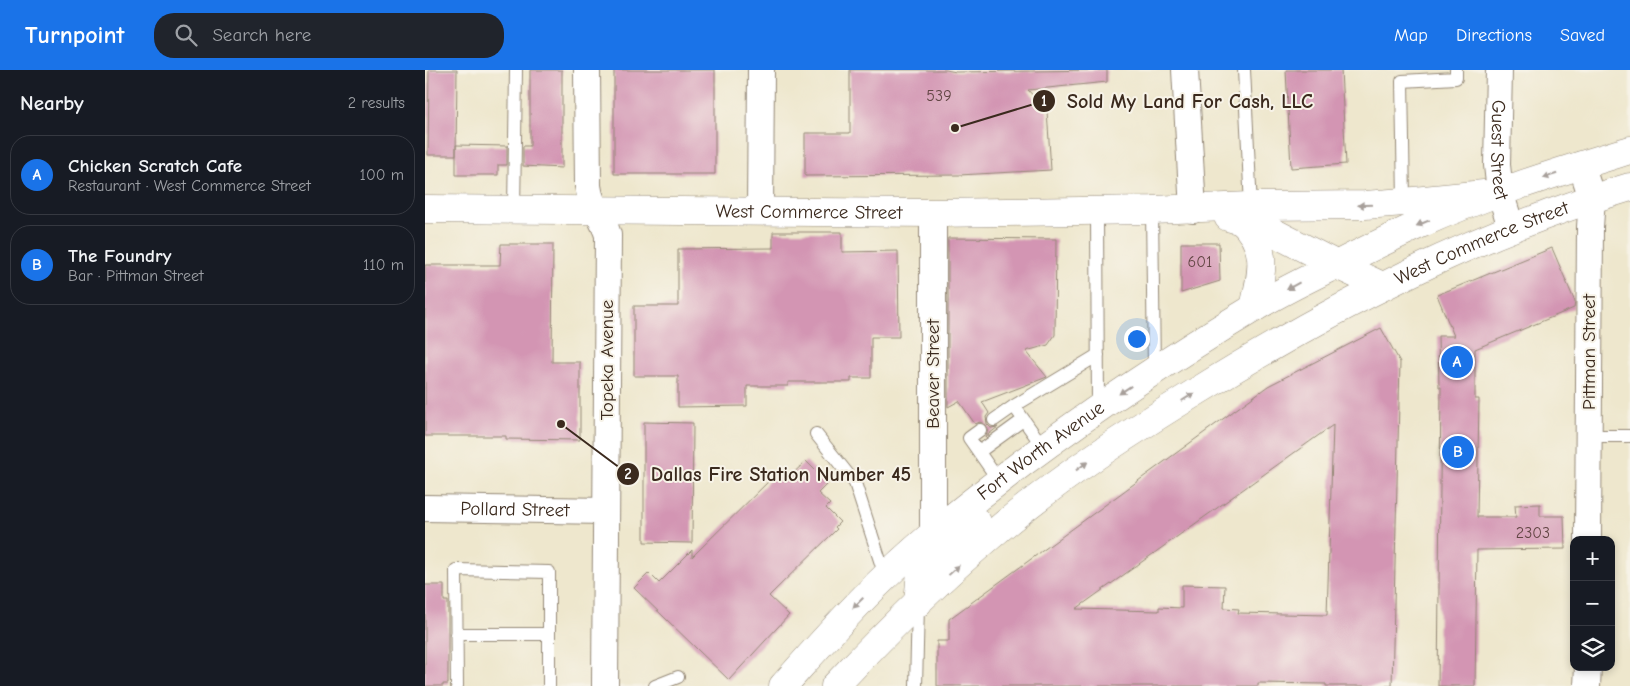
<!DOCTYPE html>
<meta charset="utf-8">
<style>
:root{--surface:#171b24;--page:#20242c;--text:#f1f3f6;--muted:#9ea1a6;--line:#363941;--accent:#1a73e8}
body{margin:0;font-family:"Comic Neue",sans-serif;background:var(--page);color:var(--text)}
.controls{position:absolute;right:15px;bottom:15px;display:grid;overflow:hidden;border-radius:10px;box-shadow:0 2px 8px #0003}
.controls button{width:45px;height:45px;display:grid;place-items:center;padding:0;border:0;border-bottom:1px solid var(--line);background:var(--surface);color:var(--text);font:25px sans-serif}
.you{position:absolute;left:711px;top:268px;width:18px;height:18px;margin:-12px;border:4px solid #fff;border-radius:50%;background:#1a73e8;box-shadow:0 0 0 8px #1a73e833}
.badge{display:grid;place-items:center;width:32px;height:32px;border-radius:50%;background:var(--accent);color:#fff;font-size:16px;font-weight:700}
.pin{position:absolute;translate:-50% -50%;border:2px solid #fff;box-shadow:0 1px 5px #0006}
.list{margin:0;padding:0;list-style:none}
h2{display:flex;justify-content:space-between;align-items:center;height:65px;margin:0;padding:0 20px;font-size:21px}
h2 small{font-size:16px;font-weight:400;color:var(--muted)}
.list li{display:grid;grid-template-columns:32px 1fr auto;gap:15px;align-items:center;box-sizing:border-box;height:80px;margin:0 10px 10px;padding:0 10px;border:1px solid var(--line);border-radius:20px}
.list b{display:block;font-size:19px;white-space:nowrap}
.list p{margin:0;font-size:16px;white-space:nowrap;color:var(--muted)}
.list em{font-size:16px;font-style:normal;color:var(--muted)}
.icon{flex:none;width:28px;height:28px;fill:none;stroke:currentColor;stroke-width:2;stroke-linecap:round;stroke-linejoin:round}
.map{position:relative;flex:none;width:1205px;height:616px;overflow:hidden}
header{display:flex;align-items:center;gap:30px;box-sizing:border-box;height:70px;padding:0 25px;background:var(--accent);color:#fff}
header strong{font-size:24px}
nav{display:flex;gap:28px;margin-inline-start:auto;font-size:18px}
.search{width:350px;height:45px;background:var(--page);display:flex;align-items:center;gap:12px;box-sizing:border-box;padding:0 18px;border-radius:20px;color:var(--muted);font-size:19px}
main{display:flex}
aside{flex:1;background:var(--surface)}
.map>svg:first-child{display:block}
</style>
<header>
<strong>Turnpoint</strong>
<div class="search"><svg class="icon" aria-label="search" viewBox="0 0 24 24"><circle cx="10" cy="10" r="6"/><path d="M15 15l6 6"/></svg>Search here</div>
<nav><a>Map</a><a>Directions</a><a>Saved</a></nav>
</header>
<main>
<aside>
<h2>Nearby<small>2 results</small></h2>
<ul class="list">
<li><span class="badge">A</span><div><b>Chicken Scratch Cafe</b><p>Restaurant · West Commerce Street</p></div><em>100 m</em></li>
<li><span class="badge">B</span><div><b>The Foundry</b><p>Bar · Pittman Street</p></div><em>110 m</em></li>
</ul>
</aside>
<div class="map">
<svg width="1205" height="616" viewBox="0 0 1205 616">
<rect width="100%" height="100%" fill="#f7f3e8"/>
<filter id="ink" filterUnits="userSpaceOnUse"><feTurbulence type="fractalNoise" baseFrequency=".02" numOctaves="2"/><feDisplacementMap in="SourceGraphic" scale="10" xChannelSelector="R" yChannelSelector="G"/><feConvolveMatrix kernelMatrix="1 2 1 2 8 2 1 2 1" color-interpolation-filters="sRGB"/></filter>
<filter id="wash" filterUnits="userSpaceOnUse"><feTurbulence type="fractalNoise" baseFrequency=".0096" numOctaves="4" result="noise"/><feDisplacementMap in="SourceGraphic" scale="20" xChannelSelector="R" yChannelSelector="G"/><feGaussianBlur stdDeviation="1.12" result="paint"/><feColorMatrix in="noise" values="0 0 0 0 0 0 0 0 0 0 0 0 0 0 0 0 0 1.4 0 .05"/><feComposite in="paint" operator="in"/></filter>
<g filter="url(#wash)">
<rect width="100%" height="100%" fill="#eee7cd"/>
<g id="blocks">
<path fill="#d395b3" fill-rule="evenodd" d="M4 0H32L31 85H3Z
M105 0H137V98L98 96V76H105Z
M189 0H290V104H189Z
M425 0H521L531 2 682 0V12L603 20 622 41 626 100 534 105 380 106V63H425Z
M861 0H916L921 94 866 98Z
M31 75 82 76V95H73V105H31Z
M348 162H417V182L473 181 474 267H446V308H426V312H363V316H322V336L253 337V306H209V236H253V179L348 178Z
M523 168 631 169 630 265 623 275 601 281 622 307 557 332 564 343 561 347 562 354 566 358 573 357 560 367 563 360 561 355 555 352 550 354 534 331 523 337Z
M756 173H794L795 211 756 223Z
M76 174H128L127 292H155V370L81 369V366H0V195H75Z
M1127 178 1150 232 1149 238 1050 279V329H1054L1052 447H1091L1090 435 1115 434V446H1139L1140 479 1052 480 1050 616H1013L1016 317H1014L1013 266H1029L1012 225Z
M956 258 975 292 967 616H901V614L833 613V616H512V571H524V549L843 316ZM908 355 902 545 813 543 814 539 799 538 800 516 757 515V538L734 537V541L651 539Z
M219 352 268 353 267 473 219 472Z
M381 391 403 413 393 423 405 434 401 438 415 452 410 457 412 459 344 526 364 545 304 610 209 518 224 503 234 513 267 480V487L351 404 359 412Z
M0 515H19V531H23V614H18V616H0Z"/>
</g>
</g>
<g filter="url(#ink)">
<use href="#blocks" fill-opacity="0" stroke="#948876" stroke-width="1"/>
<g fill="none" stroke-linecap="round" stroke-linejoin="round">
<defs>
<path id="service" d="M819 0 826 136
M979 132 977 11 1031 8V0
M89 140 91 0
M727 140 729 300
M672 141 673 338
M569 350 589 336
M555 360 544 368 574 411
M391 364 430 413 460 506
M1164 366H1205
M618 377 589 336 673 285
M554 382 598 350
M31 564H124
M32 616 31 500 124 502V616
M230 616 253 607
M491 616 493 535"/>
<g id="minor">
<path d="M162 0 163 116C166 138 177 145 183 165L180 616"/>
<path d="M760 0 768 140"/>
<path id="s1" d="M1074 0 1072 95 1075 122 1086 157"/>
<path d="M1156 95 1167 128 1165 157 1163 470"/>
<path d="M335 142 336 0"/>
<path d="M508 143V465"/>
<path id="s2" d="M0 438 181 441"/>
<path d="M1162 616 1163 597"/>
</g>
<g id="tertiary">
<path id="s3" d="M0 139 508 143 727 140 826 136 940 135 979 132 1059 124"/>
<path d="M803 147 838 157 912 195 957 216"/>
</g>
<g id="secondary">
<path d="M815 149C845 178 837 201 829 238"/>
<path d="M493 533 496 501 552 452"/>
<path id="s4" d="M358 616C391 579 423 542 459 508 501 467 549 430 596 394 671 338 749 286 829 238 857 221 886 207 915 193 941 180 967 167 993 155 1061 124 1134 102 1205 80"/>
<path id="s5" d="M410 616C460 563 512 511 568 464 631 410 701 365 771 322 908 237 1050 163 1205 117"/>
</g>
</defs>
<use href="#service" stroke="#948876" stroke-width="14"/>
<use href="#minor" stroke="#948876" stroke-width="28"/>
<use href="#tertiary" stroke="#948876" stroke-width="29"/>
<use href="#secondary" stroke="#948876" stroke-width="29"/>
<use href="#service" stroke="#fff" stroke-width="12"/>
<use href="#minor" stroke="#fff" stroke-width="26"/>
<use href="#tertiary" stroke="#fff" stroke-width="28"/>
<use href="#secondary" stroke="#fff" stroke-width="28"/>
</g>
<defs><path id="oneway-solid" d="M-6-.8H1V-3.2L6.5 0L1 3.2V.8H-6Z" transform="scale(1.25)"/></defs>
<g fill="#a79f9a">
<use href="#oneway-solid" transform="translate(1125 106) rotate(162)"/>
<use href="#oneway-solid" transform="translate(940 135) rotate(178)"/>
<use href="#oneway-solid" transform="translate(998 153) rotate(157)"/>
<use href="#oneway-solid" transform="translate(868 216) rotate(151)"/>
<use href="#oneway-solid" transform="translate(700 320) rotate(146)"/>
<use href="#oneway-solid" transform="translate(763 327) rotate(-32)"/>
<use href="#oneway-solid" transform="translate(657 396) rotate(-36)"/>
<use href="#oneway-solid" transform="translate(529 500) rotate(-43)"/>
<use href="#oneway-solid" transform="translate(433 533) rotate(135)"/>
</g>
</g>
<g text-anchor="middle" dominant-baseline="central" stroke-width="4" stroke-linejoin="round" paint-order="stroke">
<g font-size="16" fill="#614543">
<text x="514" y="26">539</text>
<text x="775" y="192">601</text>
<text x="1108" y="463">2303</text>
</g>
<g font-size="19" fill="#3b2a1e" stroke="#f7f3e8">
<text stroke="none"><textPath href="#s1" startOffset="80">Guest Street</textPath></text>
<text stroke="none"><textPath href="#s3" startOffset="384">West Commerce Street</textPath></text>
<text stroke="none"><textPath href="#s5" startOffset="790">West Commerce Street</textPath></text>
<text transform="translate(1164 282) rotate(-90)">Pittman Street</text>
<text transform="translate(182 290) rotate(-90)">Topeka Avenue</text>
<text transform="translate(508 304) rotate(-90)">Beaver Street</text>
<text stroke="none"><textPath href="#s4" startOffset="350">Fort Worth Avenue</textPath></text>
<text stroke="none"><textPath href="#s2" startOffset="90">Pollard Street</textPath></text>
</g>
</g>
<path fill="none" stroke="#3b2a1e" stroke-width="2" d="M530 58L619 31M136 354L203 404"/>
<g fill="#3b2a1e" stroke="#f7f3e8" stroke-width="2">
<circle cx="530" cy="58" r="5"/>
<circle cx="136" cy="354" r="5"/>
<circle cx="619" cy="31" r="12"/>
<circle cx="203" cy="404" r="12"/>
</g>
<g font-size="15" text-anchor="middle" font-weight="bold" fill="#fff">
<text x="619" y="36">1</text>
<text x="203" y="409">2</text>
</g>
<g font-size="20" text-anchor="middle" font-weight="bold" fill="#3b2a1e" stroke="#f7f3e8" stroke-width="4" stroke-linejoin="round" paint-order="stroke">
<text x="765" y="38">Sold My Land For Cash, LLC</text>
<text x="356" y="411">Dallas Fire Station Number 45</text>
</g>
</svg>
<div class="controls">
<button>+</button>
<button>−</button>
<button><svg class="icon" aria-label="layers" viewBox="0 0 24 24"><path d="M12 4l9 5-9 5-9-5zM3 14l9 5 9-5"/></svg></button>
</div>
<div class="you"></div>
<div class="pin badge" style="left:1032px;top:292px">A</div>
<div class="pin badge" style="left:1033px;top:382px">B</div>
</div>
</main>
